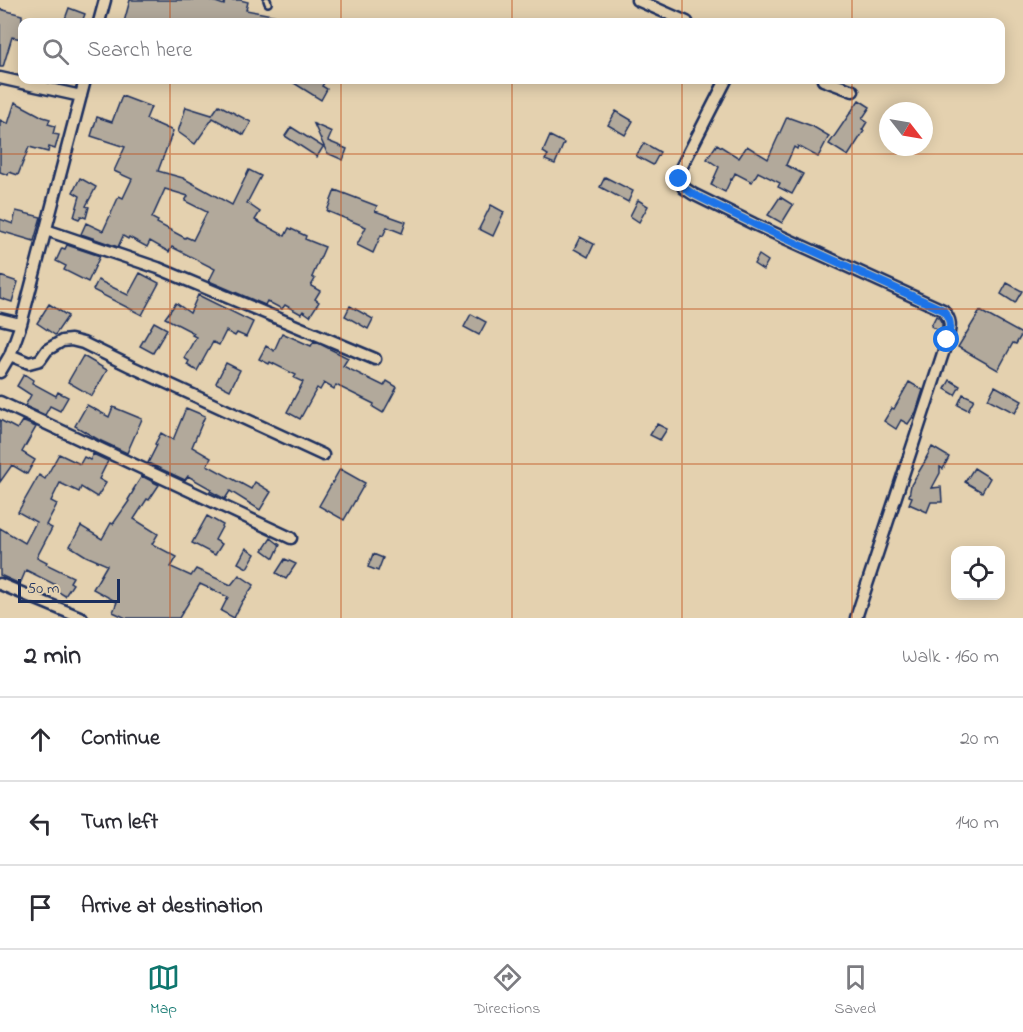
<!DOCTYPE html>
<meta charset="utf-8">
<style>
:root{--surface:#fff;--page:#f2f2f3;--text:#2b2b33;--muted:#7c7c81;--line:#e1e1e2;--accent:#0f766e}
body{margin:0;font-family:"Indie Flower",sans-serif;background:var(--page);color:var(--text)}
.controls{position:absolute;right:18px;bottom:18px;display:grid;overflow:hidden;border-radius:12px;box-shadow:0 3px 15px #0003}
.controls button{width:54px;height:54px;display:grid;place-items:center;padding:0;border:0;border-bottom:2px solid var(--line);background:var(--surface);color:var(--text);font:30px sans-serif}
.compass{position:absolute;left:879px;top:102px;width:54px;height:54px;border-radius:50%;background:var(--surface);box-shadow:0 3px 15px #0003;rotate:121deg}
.scale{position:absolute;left:18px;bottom:15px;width:102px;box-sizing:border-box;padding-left:6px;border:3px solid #1b2f5e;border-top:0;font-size:16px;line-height:21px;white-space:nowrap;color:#1b2f5e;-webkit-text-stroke:4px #e4d1af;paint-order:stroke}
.stop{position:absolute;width:18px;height:18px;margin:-14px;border:4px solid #1a73e8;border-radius:50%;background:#fff}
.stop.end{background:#1a73e8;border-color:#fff;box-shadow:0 2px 6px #0008}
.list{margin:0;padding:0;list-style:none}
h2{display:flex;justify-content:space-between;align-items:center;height:78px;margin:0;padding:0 24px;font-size:26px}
h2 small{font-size:20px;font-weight:400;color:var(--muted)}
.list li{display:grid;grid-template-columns:39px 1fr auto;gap:18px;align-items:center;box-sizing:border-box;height:84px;padding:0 24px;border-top:2px solid var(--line)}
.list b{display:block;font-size:22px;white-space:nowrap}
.list em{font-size:20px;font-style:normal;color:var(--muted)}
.icon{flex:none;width:33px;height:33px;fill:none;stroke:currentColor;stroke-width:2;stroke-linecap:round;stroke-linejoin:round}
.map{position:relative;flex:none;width:1023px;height:618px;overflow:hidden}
.search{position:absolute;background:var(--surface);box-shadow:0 3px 15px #0003;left:18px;right:18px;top:18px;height:66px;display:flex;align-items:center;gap:15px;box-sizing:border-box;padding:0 21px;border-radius:12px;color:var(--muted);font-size:22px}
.sheet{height:330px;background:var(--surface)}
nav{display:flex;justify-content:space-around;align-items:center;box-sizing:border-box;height:84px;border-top:2px solid var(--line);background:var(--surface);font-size:16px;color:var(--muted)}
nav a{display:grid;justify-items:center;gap:3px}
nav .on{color:var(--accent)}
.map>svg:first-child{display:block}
</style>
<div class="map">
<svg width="1023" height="618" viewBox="0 0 1023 618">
<rect width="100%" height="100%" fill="#e4d1af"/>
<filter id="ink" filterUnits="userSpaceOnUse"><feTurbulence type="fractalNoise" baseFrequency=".0167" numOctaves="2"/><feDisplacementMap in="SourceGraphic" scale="12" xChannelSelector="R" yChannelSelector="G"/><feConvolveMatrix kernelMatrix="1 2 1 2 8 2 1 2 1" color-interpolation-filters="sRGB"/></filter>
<g filter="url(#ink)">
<path fill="#b2a99b" stroke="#1b2f5e" stroke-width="1.5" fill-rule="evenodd" d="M130 0H210L224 5 225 0H240L248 2 246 10 283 17 282 22H124Z
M69 8 85 14 82 22H73L65 19Z
M0 9 22 15V39L12 37 3 67H0Z
M289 80H326L322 86 327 89 321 100Z
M122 96 151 107 146 119 173 131 158 171 183 178 232 205 249 170 261 176 247 203 260 212 255 220 285 236 289 228 306 236 305 239 325 247 312 277 315 279 311 286 320 291 315 299 319 302 310 316 303 311 301 314 285 305 282 309 267 301 265 305 209 281 215 269 172 247 169 252 150 241 147 247 129 237 128 239 123 236 118 247 81 234 86 223 103 231 119 196 123 198 132 179 114 171 125 147 91 136 97 117 112 122ZM165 189 188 196 185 201 207 212 193 240 186 237 185 238 157 223 158 221 152 218Z
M859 100 870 107 862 119 867 122 862 130 864 131 848 156 829 144Z
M15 102 43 117 50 119 48 124 55 126 53 134 59 135 55 149 49 147 48 152 29 147 18 175 9 172 8 175 0 172V120L8 124Z
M219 105 251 122 244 135 213 118 195 144 178 132 186 107 212 115Z
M616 111 633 121 625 135 608 125Z
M787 117 812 126 829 136 818 157 798 146 797 149 794 147 786 165 803 174 792 194 778 187 780 183 758 172 752 182 735 173 732 180 731 179 725 192 711 185 719 167 707 159 717 144 739 158 747 146 768 159Z
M314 124 332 132 328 141 347 149 343 160 327 153Z
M291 127 323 147 317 157 285 136Z
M550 136 564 143 555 164 545 160 548 155 543 152Z
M644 143 660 152 653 165 636 156Z
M605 177 633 191 628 202 600 187Z
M80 178 96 187 86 206 89 207 86 218 81 216 79 219 74 217 80 196 73 192Z
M335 190 377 206 375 211 406 222 402 233 387 227 383 236 381 235 373 253 357 245 366 227 327 211Z
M780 197 793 205 782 223 768 215Z
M638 200 648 206 639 222 630 216Z
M491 205 504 212 493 236 479 229Z
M16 211 41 217 34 241 0 231V219L13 224Z
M580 237 594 244 588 257 574 249Z
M67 245 100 256 88 282 64 270 66 266 56 261 62 248 65 249Z
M759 255 768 261 763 270 754 264Z
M140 273 159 283 142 315 93 290 98 280 128 295Z
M0 276 18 282 12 302 0 298Z
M1007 283 1022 291 1015 303 1001 294Z
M198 295 253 322 246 337 237 333 235 336 226 331 219 345 213 342 197 371 187 365 189 361 184 358 196 337 192 335 194 333 165 318 176 303 190 313Z
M49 304 68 316 55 335 37 323Z
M350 306 373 319 368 329 345 316Z
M980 311 1022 334 1016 344 1013 343 998 370 958 347Z
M471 314 486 322 479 335 464 327Z
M936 316 939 318 942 323V329L940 332 931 326Z
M154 322 167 329 153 353 140 346Z
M282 333 311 346 314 341 348 358 343 366 384 386 387 381 397 387 383 413 373 407 374 404 336 385 334 389 324 383 320 390 317 388 300 419 287 412 303 382 294 378 296 375 270 362 269 364 259 359 266 346 274 351Z
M83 356 107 370 92 396 68 382Z
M226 363 240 370 230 390 216 383Z
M24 374 33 380 32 383 56 396 58 392 68 397 60 411 50 406 45 415 25 406 31 395 17 386Z
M950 380 960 386 955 395 945 389Z
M909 382 923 390 916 412 908 424 901 420 896 429 884 421 892 408 894 409Z
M995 386 1022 401 1015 413 988 399Z
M963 394 974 399 968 410 958 405Z
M87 405 109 417 113 407 142 419 127 453 99 440 75 426Z
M186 408 205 416 192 447 211 458 207 465 251 489 255 482 271 492 260 510 230 491 225 499 210 491 211 489 188 476 185 480 148 463 157 445 155 444 161 433 173 440Z
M0 420 17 429 22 421 36 427 22 452 35 460 27 474 12 465 0 482Z
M657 424 667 429 660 440 650 435Z
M932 447 949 457 943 469 940 467V473L932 488 941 487 942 502H931L927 512 909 504 912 497 909 496 911 485 927 458H926Z
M59 454 80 464 84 457 90 460 93 454 108 461 99 479 106 483 97 497 81 487 79 492 60 483 51 501 57 504 46 525 52 528 37 557 47 562 46 564 73 577 70 582 73 584 65 596 54 589 56 585 26 570 20 584 0 575V528L25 543 36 522 18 512 39 475 45 479Z
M974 468 990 478 982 492 965 482Z
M340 469 365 483 344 520 319 506Z
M142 476 159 485 149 500 147 499 134 519 158 534 152 544 177 557 171 567 191 576 196 569 231 585 239 575 254 585 242 602 234 618 221 611 228 597 200 584 179 618H126L113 612 117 602 93 589 107 565 86 556 70 546 81 526 102 539 111 523 113 524 129 501 128 500 134 490H133Z
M207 516 223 525 215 540 222 544 215 555 192 543Z
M271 538 280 545 274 558 263 550Z
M246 548 255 554 247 568 238 563Z
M373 554 383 558 378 571 368 567Z
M285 559 296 564 286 579 276 573Z"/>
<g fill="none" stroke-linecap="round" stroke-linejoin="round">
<defs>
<path id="service" d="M267 0 268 3"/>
<path id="minor" d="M637 0 687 22
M99 22 105 0
M0 78 81 96
M726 80 680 170 679 179 684 188 693 194 754 224 943 310C953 322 950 327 947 341L856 618
M823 80 853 91
M46 230 158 268 375 359
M0 319 21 324
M10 355 29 363 40 360 47 350 62 341 71 340 83 343 130 366 323 455
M0 372 10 355 21 324 85 80
M0 402 291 538
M0 584 82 618"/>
</defs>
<use href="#service" stroke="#1b2f5e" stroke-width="10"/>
<use href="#minor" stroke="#1b2f5e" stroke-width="15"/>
<use href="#service" stroke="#e4d1af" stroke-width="5"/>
<use href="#minor" stroke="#e4d1af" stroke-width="10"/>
</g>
</g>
<g fill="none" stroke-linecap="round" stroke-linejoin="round" filter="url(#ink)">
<path stroke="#1a73e8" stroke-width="8" d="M679 179 684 188 693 194 754 224 943 310C953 322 950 327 947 340"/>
</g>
<path fill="none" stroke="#bf511c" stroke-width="1.5" stroke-opacity="0.55" d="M170 0V22M341 0V22M512 0V22M682 0V22M852 0V22M170 80V618M341 80V618M512 80V618M682 80V618M852 80V618M0 154H1023M0 309H1023M0 464H1023"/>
</svg>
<div class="controls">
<button><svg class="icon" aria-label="locate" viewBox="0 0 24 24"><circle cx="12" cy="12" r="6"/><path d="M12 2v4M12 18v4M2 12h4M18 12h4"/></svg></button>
</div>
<svg class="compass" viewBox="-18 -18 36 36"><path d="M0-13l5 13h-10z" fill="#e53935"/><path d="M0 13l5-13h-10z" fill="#7c7c81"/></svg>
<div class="scale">50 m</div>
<div class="stop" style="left:947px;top:340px"></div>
<div class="stop end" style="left:679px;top:179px"></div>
<div class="search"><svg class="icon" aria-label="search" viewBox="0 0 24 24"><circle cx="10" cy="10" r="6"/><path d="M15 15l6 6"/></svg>Search here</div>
</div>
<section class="sheet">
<h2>2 min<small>Walk · 160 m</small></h2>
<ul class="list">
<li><svg class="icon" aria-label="ahead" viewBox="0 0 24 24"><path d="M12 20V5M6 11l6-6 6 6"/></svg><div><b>Continue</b></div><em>20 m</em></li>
<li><svg class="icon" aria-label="left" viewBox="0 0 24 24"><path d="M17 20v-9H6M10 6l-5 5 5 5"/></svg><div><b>Turn left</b></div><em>140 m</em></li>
<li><svg class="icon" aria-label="arrive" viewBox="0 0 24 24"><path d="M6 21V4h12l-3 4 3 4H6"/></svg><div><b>Arrive at destination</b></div></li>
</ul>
</section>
<nav>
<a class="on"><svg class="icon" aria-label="map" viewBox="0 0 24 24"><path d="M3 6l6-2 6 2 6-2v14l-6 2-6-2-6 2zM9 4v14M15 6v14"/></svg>Map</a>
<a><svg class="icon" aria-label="directions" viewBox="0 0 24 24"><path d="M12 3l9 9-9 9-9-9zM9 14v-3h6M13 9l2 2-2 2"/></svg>Directions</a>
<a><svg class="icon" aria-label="saved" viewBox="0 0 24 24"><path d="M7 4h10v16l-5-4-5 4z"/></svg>Saved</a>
</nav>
